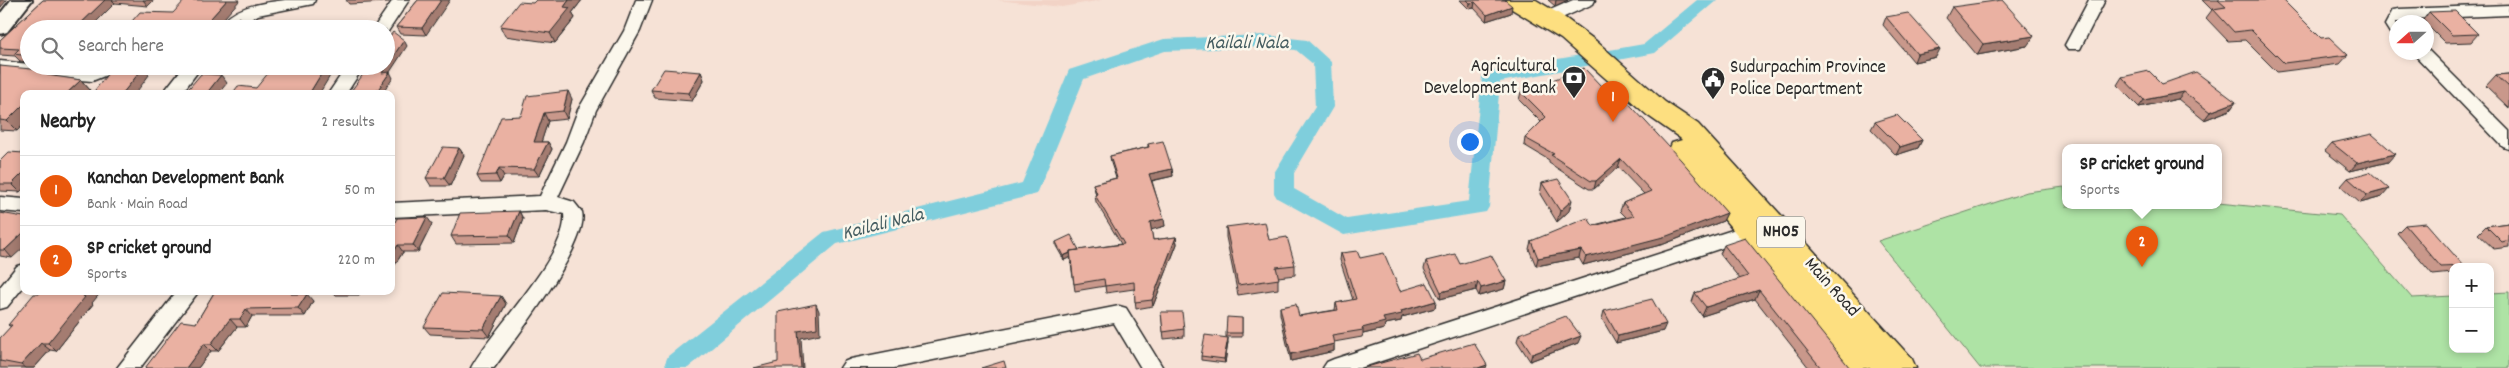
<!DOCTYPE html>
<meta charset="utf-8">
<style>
:root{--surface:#fff;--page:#f6f6f6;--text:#222;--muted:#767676;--line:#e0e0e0;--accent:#ea580c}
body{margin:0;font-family:Dekko,sans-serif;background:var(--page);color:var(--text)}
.controls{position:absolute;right:15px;bottom:15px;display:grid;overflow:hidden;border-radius:10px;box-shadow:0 2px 8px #0003}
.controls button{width:45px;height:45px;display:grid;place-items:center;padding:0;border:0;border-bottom:1px solid var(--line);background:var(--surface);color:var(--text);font:25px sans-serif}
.compass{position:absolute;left:2389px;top:15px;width:45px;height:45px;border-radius:50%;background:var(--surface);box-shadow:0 2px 8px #0003;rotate:249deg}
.you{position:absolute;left:1469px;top:141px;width:18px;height:18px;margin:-12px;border:4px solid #fff;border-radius:50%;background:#1a73e8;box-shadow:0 0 0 8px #1a73e833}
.badge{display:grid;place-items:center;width:32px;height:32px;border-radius:50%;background:var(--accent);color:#fff;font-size:16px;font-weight:700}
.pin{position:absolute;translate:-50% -41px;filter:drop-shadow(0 1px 2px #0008)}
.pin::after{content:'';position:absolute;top:26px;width:18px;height:15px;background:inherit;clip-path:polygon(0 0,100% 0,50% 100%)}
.popup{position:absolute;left:2062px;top:144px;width:160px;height:65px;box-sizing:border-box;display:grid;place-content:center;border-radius:10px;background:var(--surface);filter:drop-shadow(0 1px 4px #0005);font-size:16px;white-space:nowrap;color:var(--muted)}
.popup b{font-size:19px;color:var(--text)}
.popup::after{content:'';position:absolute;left:50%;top:100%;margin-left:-10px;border:10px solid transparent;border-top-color:var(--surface)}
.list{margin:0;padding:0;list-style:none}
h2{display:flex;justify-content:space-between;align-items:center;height:65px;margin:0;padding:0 20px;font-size:21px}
h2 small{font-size:16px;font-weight:400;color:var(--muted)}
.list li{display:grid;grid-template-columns:32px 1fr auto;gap:15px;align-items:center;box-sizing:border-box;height:70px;padding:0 20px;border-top:1px solid var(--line)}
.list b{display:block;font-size:19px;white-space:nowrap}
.list p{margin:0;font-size:16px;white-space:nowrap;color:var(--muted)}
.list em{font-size:16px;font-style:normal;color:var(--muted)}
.icon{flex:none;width:28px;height:28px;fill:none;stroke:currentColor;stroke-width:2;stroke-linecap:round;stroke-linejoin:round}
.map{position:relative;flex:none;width:2509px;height:368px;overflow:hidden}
.search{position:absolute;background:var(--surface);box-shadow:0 2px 8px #0003;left:20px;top:20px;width:375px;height:55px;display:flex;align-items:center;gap:12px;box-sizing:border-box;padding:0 18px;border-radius:28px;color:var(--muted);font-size:19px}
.panel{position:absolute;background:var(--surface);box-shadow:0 2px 8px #0003;left:20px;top:90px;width:375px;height:205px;border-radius:10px}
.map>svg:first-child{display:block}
</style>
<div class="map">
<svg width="2509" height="368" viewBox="0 0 2509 368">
<rect width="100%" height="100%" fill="#f6e2d6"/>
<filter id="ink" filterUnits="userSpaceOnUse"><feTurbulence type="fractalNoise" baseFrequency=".02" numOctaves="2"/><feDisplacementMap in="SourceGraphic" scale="10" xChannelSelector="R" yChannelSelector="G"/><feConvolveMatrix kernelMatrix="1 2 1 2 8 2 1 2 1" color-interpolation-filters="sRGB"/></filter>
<g filter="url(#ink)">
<path fill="#f2d3c6" d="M997 0H1102L1062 7Z"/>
<path fill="#aee3a5" stroke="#6c8768" d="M2064 187 2066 206H2218V203L2340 215 2412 298 2453 296V349H2490V293L2509 292V368H1980L1878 241 2027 192Z"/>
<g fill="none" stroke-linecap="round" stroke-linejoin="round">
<path fill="#7fcedc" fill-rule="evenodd" d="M1697 0H1717L1655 53 1500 82 1489 207 1486 212 1344 235 1277 198 1274 193V173L1315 107 1313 64 1296 50 1264 47 1165 51 1084 79 1037 194 837 244 688 368H666L665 363 668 356 824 232 1022 183 1069 70 1164 39 1264 35 1307 40 1331 62 1333 107 1294 173V189L1347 219 1469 201 1482 77 1484 72 1644 44Z"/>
<defs>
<path id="minor" d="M285 0H315L313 4 258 15 236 29H218C232 6 261 3 285 0Z
M393 0H409L387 33 386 29H373Z
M636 0H652L640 31 596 110 584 142 558 197 574 202 582 212C590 244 514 340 494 368H471C490 331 569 254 564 214L546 210 391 217V203L540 196 566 142 578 110 624 31Z
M1573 0H1595L1593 4 1553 22H1541L1539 18 1541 14Z
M2089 0H2105L2080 49H2068L2065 45Z
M2509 5 2508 15 2404 19 2403 22H2396V35L2390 33 2385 25 2393 10 2399 9Z
M2426 48 2509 131V149L2503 147 2412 52H2426Z
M0 61 29 64V66L90 69 96 66H121L119 70 92 81 0 73Z
M184 66H202L181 94H162Z
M347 66H364L346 94H328Z
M0 197 24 199V213L0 211Z
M1751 224 1758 226 1761 231 1758 236 1360 368H1323L1327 362 1334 359Z
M24 264V286L7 307 0 309V287L17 266Z
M177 291H199L140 368H117Z
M1119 306 1126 308 1163 368H1141L1114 323 894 368H840L844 362 851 359Z"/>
<path id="tertiary" d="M11 0H32L7 32 0 34V14Z"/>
<path id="primary" d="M1504 0H1536L1561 15 1596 41 1665 102 1698 124 1912 359 1916 368H1849L1672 157 1669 150 1672 143 1682 140 1680 138 1647 115 1561 39 1507 6Z"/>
</defs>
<use href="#minor" stroke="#2b2b2b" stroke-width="3"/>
<use href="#tertiary" stroke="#2b2b2b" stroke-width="4"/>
<use href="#primary" stroke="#2b2b2b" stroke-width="3"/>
<use href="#minor" fill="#fbf7ec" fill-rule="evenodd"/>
<use href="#tertiary" fill="#fbf7ec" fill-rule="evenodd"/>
<use href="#primary" fill="#fddf80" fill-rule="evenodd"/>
</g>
<path fill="#c9988b" stroke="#2b2b2b" d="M43 0H154L148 6 115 3 29 29V62L20 61 15 56 0 55V40Z
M346 0H391L389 2 349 4Z
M418 0 426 35 400 34 396 27Z
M536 0H582L572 13 575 18 555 43 505 36 500 26 533 3Z
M1460 0H1505L1511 13 1486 21 1474 8 1469 9Z
M1548 0H1568L1555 6Z
M2202 0H2283L2321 38 2348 55 2340 64 2277 72 2245 40 2228 41 2206 18 2212 10Z
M1952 7 2027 46 1977 55 1946 18Z
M2429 12 2478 34 2471 42 2445 43 2426 24V22H2425L2423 20Z
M1886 17 1936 57 1914 62 1883 25Z
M0 66 57 77 81 80 90 90 86 94H24L17 131 0 130Z
M701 72 704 80 692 101 655 98 651 90Z
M2509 74V108L2486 86 2496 75Z
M2122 77 2162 84 2236 102 2230 110 2204 120 2178 99 2139 107 2117 85Z
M1601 86 1727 213 1723 221 1664 244 1583 265 1579 258 1536 266 1529 249 1531 241 1626 217 1620 211 1623 203 1644 194 1618 167 1594 189H1589L1549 163V160L1524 145 1525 138 1541 122 1519 100 1521 92Z
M572 99 567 119 548 121 541 142H548L552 149 539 176H504L500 183H481L477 176 521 116Z
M1875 122 1922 140 1918 148 1896 155 1871 129Z
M2332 143 2388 162 2350 171 2325 151Z
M1148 144 1172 169 1173 176 1152 181 1165 226 1151 229 1153 240 1176 237 1177 244 1153 306 1136 309 1134 289 1106 293 1105 286 1075 291 1070 257 1064 260 1056 246V242L1079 250 1121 244 1096 202 1095 195H1096L1093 184 1116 178 1111 163 1110 156 1148 147Z
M459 148 464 155 450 186H431L426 178Z
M0 161 20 192 0 191Z
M2348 178 2382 197 2360 203 2341 186Z
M1542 183 1569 211 1557 222 1540 194Z
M519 211 523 219 514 243 456 244 451 236Z
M0 213 12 258 0 256Z
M391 222 432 224 418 252H403L391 271Z
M2509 223V247L2494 249 2478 234 2486 226Z
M2405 225 2464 266 2462 267H2453V273L2433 275 2397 233Z
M1226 227 1269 240 1295 265V275L1278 277V289L1238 295 1226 237Z
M1724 245 1850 368H1809L1755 299 1702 316 1692 302 1695 293 1740 279 1720 254Z
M1341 253 1360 258 1400 291 1436 301 1435 308 1402 317 1401 321 1385 324 1384 329 1363 334 1362 337 1334 342V351L1291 361 1280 314V307L1299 316 1335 310 1336 303 1353 300 1340 260Z
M1426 261 1460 264 1506 281 1504 289 1479 296 1476 290 1440 299 1424 269Z
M215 291H302L301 294 313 301 305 316H252L246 327H237L218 351H211L198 368H145L196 323Z
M332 291H361L359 295H336Z
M39 294 92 303 93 304 56 351 50 350 34 368H0V338L11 327 8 325Z
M501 296 506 304 489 337 430 334 424 327Z
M1604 311 1663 331 1616 343 1602 319Z
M1161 312 1184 329V337L1164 339Z
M1242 318V337H1226V333Z
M1519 334 1578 343 1530 361 1517 341Z
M1228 342 1225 363 1201 360V356Z"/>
<path fill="#a47c71" stroke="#2b2b2b" d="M0 0H7L0 8Z
M105 0H112L115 3 89 29H75Z
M143 0H154L148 6Z
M227 0H240L217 26 211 22V18Z
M441 0H450L426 35 422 28Z
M569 0H582L572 13 575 18 555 43 550 33 564 7Z
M1556 0H1568L1555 6Z
M1475 2 1474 8 1469 9 1470 3Z
M1512 6 1511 13 1486 21 1487 15Z
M284 23 288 29H284Z
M2034 36 2027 46 1977 55 1983 44Z
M404 40 407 46 386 78 382 73Z
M1940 49 1936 57 1914 62 1917 54Z
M326 66H336L319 94H309Z
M143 68 149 75 135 94H122Z
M52 71 61 81 47 75Z
M390 72 393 78 382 94H375Z
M701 72 704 80 692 101 689 93Z
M221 75 227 83 218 94H206Z
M81 80 90 90 86 94H66Z
M568 91 572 99 567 119 563 111Z
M2184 92 2178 99 2139 107 2144 100Z
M2236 102 2230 110 2204 120 2210 112Z
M24 104V124L17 131 7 121Z
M544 113 548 121 539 149 534 142Z
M1922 140 1918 148 1896 155 1900 147Z
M548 142 552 149 539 176 534 169Z
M459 148 464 155 450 186 444 178Z
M2395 154 2388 162 2350 171 2357 163Z
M1621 159 1618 167 1594 189 1596 181Z
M499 168 504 176 500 183 496 175Z
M1172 169 1173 176 1150 181 1149 174Z
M24 172V188L20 192 12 184Z
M2389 189 2382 197 2360 203 2367 195Z
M1572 200 1569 211 1557 222 1560 211Z
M519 211 523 219 514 243 509 235Z
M1727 213 1723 221 1664 244 1583 265 1586 257Z
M427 217 432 224 418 252 413 245Z
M1164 219 1165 226 1151 230 1150 222Z
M24 232V247L12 258 5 250Z
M1176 237 1177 244 1153 306 1152 300Z
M398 245 403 252 391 271V256Z
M1079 250 1080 254 1064 260 1063 256Z
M1581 250 1579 258 1536 266 1538 258Z
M1506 281 1504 289 1479 296 1481 288Z
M1478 282 1476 290 1440 299 1441 292Z
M1759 290 1755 299 1702 316 1706 307Z
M87 291H102L92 303 93 304 56 351 48 343Z
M292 291H302L297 301 291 294Z
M356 291H361L359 295Z
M307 294 313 301 305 316 298 308Z
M501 296 506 304 489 337 483 329Z
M1436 301 1435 308 1402 317 1401 321 1385 324 1384 329 1363 334V330L1362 328 1383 318 1401 311Z
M816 304 819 311 820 334 801 338 803 368H801L798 331Z
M246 309 252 316 246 327 240 319Z
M230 319 237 327 218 351 211 344Z
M1666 324 1663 331 1616 343 1618 336Z
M1581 336 1578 343 1530 361 1532 354Z
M1228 338V342L1225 363 1224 359Z
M41 343 50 350 34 368H25L21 365Z
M204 344 211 351 198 368H186Z
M1334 344V351L1291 361V354Z
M1487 365 1486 368H1478Z"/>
<path fill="#eab1a2" stroke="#2b2b2b" d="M43 0H105L75 29H29V56L14 54 19 49 0 48V40Z
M185 0H227L211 18V22L230 23 240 17V21L284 23V29H125L140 12 173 13Z
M418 0H441L422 28 396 27Z
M536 0H569L564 7 570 8 550 33 500 26 519 2 533 3Z
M1467 0H1505L1512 6 1487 15 1475 2 1470 3Z
M2002 0 2034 36 1983 44 1952 7Z
M2218 0H2283L2321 38 2329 37 2348 55 2284 63 2251 30 2234 32 2213 9 2226 7Z
M2455 11 2478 34 2452 35 2429 12Z
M1908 13 1940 49 1917 54 1886 17Z
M292 24 365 27 363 29H288Z
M393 32 404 40 382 73 390 72 375 94H349L369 66H386V41Z
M0 66 52 71 47 75 81 80 66 94H24V104L7 121 0 120Z
M274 66H326L309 94H232L238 86 256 88Z
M112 68H143L122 94H92Z
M1584 68 1601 86 1610 83 1681 160 1727 213 1667 236 1586 257 1581 250 1538 258 1531 241 1582 220 1588 218 1593 226 1634 216 1623 203 1651 191 1621 159 1596 181H1591L1551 155 1554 154 1525 138 1546 117 1521 92Z
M664 69 701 72 689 93 651 90Z
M2149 71 2162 84 2196 72 2236 102 2210 112 2184 92 2144 100 2122 77Z
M201 74 221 75 206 94 185 93Z
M2509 74V87L2496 75Z
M568 91 563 111 544 113 534 142H548L534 169 499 168 496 175 477 176 501 117 521 116 527 96Z
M1897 115 1922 140 1900 147 1875 122Z
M2372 134 2395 154 2357 163 2332 143Z
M1163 141 1172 169 1149 174 1164 219 1150 222 1153 240 1176 237 1152 300 1135 302 1134 282 1105 286 1104 279 1074 284 1070 251 1124 244 1095 195 1097 194 1093 184 1117 178 1110 156 1149 147 1148 144Z
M443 147 459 148 444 178H426Z
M9 152 24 153V172L12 184H0V161Z
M2370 172 2389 189 2367 195 2348 178Z
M1558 179 1572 200 1560 211 1542 183Z
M519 211 509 235 451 236 460 213Z
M0 213 24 217V232L5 250H0Z
M427 217 413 245H398L391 256V222H395L397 218Z
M1265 222 1269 240 1287 237 1295 265 1276 267 1279 279 1238 285 1226 227Z
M2426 223 2464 266 2441 267 2405 225Z
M2509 223V240L2502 242 2486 226Z
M1071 235 1079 250 1070 251V253L1063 256 1056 242Z
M1745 238 1850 368H1821L1759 290 1706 307 1695 293 1748 276 1724 245Z
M1357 251 1360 258 1384 253 1400 291 1427 283 1436 301 1401 311 1402 314 1383 318 1385 322 1362 328 1363 330 1332 335 1334 344 1291 354 1280 307 1296 304 1299 316 1338 310 1336 303 1356 299 1341 253Z
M1455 254 1460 264 1491 255 1506 281 1481 288 1478 282 1441 292 1426 261Z
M42 291H87L83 296 85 297 48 343H41L21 365 0 361V338L12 325H8L34 294H39Z
M215 291H292L291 294H307L298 308 246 309 240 319H230L211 344H204L186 368H145L181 321 196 323Z
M443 293 501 296 483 329 424 327Z
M1652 299 1666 324 1618 336 1604 311Z
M816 304 817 328 798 331 801 368H754L778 362V312Z
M1161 312H1182L1184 329 1163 332Z
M1566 316 1581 336 1532 354 1519 334Z
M1227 317 1242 318V333H1226Z
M1205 335 1228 338 1224 359 1201 356Z
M1474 343 1487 365 1478 368H1363L1417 353 1420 359Z
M1004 361 1006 368H981Z"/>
</g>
<defs>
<symbol id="bank-pin" viewBox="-11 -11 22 30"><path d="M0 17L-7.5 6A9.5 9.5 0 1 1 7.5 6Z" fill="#2b2b2b" stroke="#fbf7ec"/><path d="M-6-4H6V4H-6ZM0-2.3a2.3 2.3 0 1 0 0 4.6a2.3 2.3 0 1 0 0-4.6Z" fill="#fff"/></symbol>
<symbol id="civic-pin" viewBox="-11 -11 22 30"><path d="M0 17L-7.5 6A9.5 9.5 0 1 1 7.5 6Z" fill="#2b2b2b" stroke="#fbf7ec"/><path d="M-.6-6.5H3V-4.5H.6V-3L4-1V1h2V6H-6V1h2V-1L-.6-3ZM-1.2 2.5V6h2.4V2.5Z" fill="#fff"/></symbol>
</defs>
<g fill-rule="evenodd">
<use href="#bank-pin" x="1560" y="64" width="28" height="38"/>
<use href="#civic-pin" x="1699" y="65" width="28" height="38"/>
</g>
<g text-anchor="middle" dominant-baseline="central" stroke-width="5" stroke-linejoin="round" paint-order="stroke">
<rect fill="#fbf7ec" stroke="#696865" stroke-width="1" x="1757" y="216.5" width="48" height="31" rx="4"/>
<g font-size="18" font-weight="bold" fill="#2b2b2b">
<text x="1781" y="232">NH05</text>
</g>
<g font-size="19" fill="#2b2b2b" stroke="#fbf7ec" text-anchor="end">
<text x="1556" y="67">Agricultural<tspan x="1556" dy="22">Development Bank</tspan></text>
<text x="1730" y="68" text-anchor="start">Sudurpachim Province<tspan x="1730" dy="22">Police Department</tspan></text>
</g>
<g font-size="19" fill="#2b2b2b" stroke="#fbf7ec">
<text transform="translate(1831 288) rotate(48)">Main Road</text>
</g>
<g font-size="20" font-style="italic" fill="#445c60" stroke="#fbf7ec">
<text x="1247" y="44">Kailali Nala</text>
<text transform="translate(883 225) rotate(-14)">Kailali Nala</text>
</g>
</g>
</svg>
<div class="controls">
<button>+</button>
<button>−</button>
</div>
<svg class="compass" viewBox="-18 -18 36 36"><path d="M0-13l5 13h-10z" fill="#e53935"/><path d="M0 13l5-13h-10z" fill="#767676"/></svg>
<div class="you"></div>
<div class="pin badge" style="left:1613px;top:122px">1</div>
<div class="pin badge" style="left:2142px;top:267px">2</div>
<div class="popup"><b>SP cricket ground</b>Sports</div>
<div class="search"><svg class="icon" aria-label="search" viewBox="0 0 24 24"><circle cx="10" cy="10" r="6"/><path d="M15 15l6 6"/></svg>Search here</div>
<section class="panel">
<h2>Nearby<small>2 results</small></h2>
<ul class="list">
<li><span class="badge">1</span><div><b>Kanchan Development Bank</b><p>Bank · Main Road</p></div><em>50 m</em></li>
<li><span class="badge">2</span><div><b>SP cricket ground</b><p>Sports</p></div><em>220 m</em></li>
</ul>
</section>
</div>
